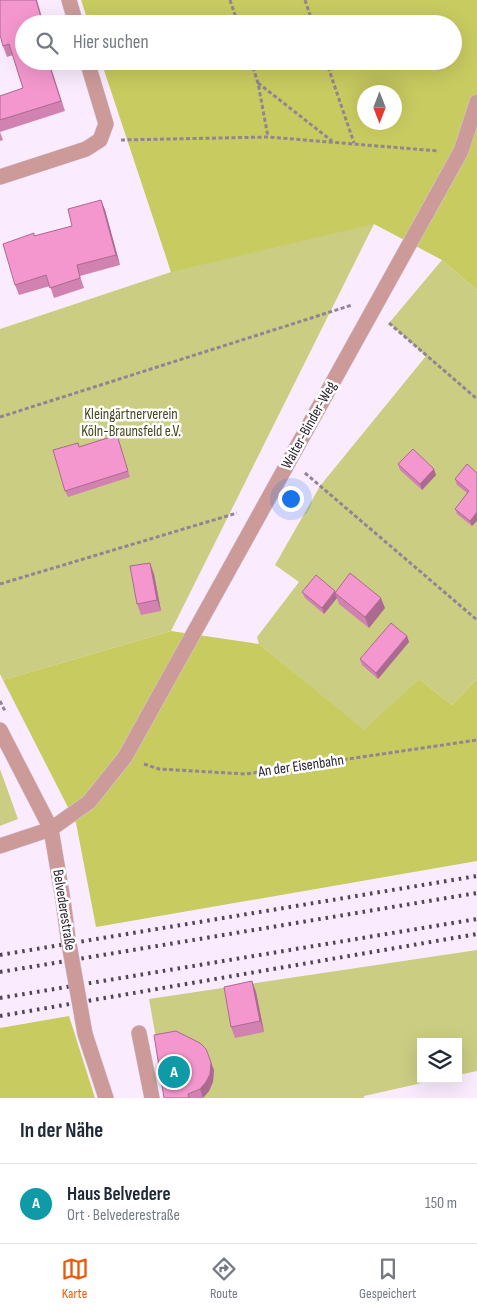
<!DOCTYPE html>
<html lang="de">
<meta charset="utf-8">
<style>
:root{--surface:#fff;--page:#f2f2f3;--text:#1f2937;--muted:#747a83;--line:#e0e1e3;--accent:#ea580c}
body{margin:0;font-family:"Sofia Sans Condensed",sans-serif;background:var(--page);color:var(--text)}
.controls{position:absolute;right:15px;bottom:15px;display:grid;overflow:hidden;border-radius:0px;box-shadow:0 5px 20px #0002}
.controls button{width:45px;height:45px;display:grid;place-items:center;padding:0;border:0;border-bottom:1px solid var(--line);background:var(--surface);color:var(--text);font:25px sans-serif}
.compass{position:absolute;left:357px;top:85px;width:45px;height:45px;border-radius:50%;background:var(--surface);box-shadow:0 5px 20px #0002;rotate:180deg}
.you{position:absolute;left:290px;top:498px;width:18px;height:18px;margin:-12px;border:4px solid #fff;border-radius:50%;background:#1a73e8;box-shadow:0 0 0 8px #1a73e833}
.badge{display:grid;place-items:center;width:32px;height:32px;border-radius:50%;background:var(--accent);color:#fff;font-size:16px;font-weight:700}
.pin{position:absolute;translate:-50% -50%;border:2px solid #fff;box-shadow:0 1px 5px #0006}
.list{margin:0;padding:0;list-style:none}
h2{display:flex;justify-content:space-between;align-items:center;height:65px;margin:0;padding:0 20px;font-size:21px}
h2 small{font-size:16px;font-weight:400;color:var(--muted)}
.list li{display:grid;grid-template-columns:32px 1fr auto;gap:15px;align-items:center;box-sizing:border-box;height:80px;padding:0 20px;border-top:1px solid var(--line)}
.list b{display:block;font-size:19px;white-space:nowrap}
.list p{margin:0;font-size:16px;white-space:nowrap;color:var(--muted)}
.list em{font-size:16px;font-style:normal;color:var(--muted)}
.icon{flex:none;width:28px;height:28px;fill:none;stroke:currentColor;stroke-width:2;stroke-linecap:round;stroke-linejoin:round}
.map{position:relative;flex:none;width:477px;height:1098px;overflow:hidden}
.search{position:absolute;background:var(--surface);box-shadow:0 5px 20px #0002;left:15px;right:15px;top:15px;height:55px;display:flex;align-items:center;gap:12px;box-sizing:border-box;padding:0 18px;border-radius:28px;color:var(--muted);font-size:19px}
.sheet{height:145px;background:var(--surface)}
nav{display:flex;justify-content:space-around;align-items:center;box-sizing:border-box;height:70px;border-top:1px solid var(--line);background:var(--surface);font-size:14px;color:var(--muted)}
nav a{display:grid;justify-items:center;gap:2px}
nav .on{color:var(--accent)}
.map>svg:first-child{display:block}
</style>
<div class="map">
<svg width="477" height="1098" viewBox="0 0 477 1098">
<rect width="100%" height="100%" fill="#faecfe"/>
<path fill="#cbcd83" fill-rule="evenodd" d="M477 0V220L374 224 171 631 3 680 0 674V329L171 272 106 61H453V24ZM364 92H394V122H364Z
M442 260 477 290V679L452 705 419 679 364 731 259 644 257 637 299 582 275 565 320 486 426 356 389 323Z
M0 769 18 819 0 826Z
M477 950V1071L458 1075V1042H421V1079H440L364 1096V1098H190L157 1044 149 999Z"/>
<path fill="#c8cb60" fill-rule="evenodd" d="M81 0H477V290L442 260 374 224 171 272 101 61H453V24H89ZM364 92H394V122H364Z
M171 631 259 644 364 730 419 679 452 705 477 679V861L96 927 76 823 3 680Z
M69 1016 95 1098H0V1028Z"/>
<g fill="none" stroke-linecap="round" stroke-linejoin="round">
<defs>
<path id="minor" d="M69 0 76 24
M0 177 86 149 100 140 106 124 87 61
M0 730 51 829 63 900
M0 846 51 829 89 802 125 757 461 151 477 102
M139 1033 152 1098
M85 1034 106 1098"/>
</defs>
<use href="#minor" stroke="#d5c8d9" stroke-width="16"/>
<path stroke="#918594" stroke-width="3" stroke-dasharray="4 2.5" stroke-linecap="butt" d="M230 0 238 24
M305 0 313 24
M251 61 258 83 268 137
M326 61 354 143
M258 83 332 141
M121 140 268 137 439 151
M389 323 477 399
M0 417 352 305
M305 473 477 620
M0 584 237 513
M0 701 5 711
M144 764 159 769 246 774 477 740"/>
<use href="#minor" stroke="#cc9b99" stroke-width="15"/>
<path stroke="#4f4652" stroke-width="4" stroke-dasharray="2.5 5" stroke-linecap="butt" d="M0 955 477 876
M0 972 477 893
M0 998 477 919
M0 1016 477 934"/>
<defs>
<path id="minor-bridge" d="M63 900 68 938 85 1034"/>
</defs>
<use href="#minor-bridge" stroke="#d5c8d9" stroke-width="16" stroke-linecap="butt"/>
<use href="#minor-bridge" stroke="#cc9b99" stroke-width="15"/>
</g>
<path fill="#d282b1" d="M0 0H37L44 24H24L49 61 65 111 0 132 3 140 0 141V96L23 88 13 55 7 57 3 46Z
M101 200 105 210 120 265 80 276 84 288 54 298 50 286 19 295 15 285 34 236 72 226Z
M117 435 130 477 68 497 65 491 79 447Z
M398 464 436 475 422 490 400 470Z
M467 464 472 526 457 514 455 509 467 493 457 485 455 479Z
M154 574 161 611 141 615 137 604Z
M335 591 385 608 369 628 339 604 337 598 324 614 305 598 302 592Z
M407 636 409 642 378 679 362 665 360 659Z
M252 981 256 992 264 1032 235 1038 231 1027Z
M214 1070 213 1082 209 1091 203 1098H164Z"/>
<path fill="#ab6a90" d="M101 200 105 210 120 265 116 255Z
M434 469 436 475 422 490 420 484Z
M477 512V521L472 526 470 521Z
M150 563 154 574 161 611 157 600Z
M335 591V593L337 598 324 614 322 608Z
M381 598 385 608 369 628 365 617Z
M407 636 409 642 378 679 376 673Z
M252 981 256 992 264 1032 260 1021Z
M211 1062 214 1070 213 1082 209 1091 203 1098 200 1089Z"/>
<path fill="#f497ce" stroke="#ab6a90" d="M0 0H36L43 24H24V61H48L61 101 0 120V96L23 88 9 44 3 46 0 35Z
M101 200 116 255 77 265 80 278 50 288 46 275 15 285 3 244 34 233V236L72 226 68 209Z
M117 435 128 471 65 491 53 450 78 443 79 447Z
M413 449 434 469 420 484 398 464Z
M467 464 477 473V512L470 521 455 509 469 491 455 479Z
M150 563 157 600 137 604 130 566Z
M350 573 381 598 365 617 335 593Z
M316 575 335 591 322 608 302 592Z
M391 623 407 636 376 673 360 659Z
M252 981 260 1021 231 1027 224 987Z
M176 1031 200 1043 206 1049 211 1062 210 1074 206 1082 200 1089 188 1094 189 1098H164L154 1035Z"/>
<g text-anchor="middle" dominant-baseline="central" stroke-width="5" stroke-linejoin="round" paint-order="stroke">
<g font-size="15" fill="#47481c" stroke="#fff">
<text x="131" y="414">Kleingärtnerverein<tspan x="131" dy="17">Köln-Braunsfeld e.V.</tspan></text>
</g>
<g font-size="15" fill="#2c232e" stroke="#fff">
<text transform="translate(309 425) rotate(-61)">Walter-Binder-Weg</text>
<text transform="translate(301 766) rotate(-8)">An der Eisenbahn</text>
<text transform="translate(64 910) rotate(81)">Belvederestraße</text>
</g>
</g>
</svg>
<div class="controls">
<button><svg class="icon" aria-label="layers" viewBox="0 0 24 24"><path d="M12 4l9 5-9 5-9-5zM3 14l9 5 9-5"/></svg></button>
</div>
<svg class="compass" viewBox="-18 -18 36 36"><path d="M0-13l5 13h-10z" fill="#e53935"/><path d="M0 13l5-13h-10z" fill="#747a83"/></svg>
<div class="you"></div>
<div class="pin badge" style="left:174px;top:1072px;background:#0f9aa8">A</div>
<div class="search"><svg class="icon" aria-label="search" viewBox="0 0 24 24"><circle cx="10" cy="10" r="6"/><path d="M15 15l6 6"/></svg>Hier suchen</div>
</div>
<section class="sheet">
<h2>In der Nähe<small></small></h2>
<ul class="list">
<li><span class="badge" style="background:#0f9aa8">A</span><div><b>Haus Belvedere</b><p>Ort · Belvederestraße</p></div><em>150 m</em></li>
</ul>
</section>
<nav>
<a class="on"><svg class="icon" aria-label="map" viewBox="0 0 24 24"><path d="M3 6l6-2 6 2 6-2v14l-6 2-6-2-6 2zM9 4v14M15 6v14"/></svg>Karte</a>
<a><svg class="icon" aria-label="directions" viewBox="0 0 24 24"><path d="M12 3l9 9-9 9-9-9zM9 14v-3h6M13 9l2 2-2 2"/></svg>Route</a>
<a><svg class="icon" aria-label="saved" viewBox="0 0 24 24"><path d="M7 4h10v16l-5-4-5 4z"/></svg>Gespeichert</a>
</nav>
